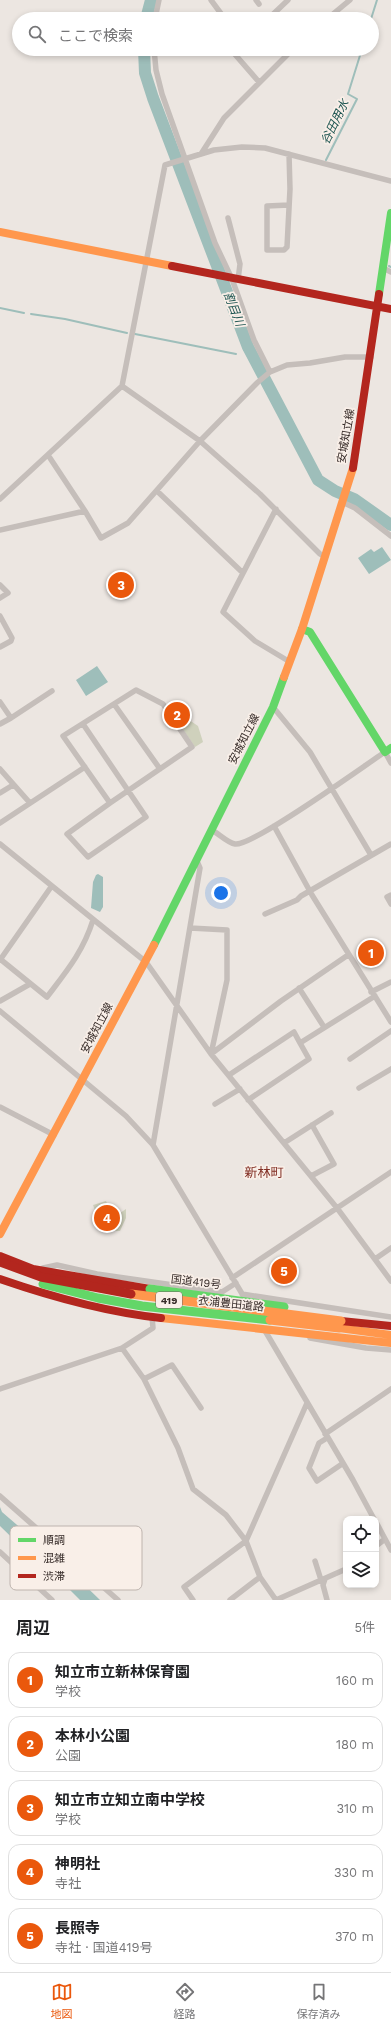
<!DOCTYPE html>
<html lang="ja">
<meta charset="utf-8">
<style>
:root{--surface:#fff;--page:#f6f6f6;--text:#202124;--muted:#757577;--line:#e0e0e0;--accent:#ea580c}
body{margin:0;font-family:"Work Sans","Noto Sans JP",sans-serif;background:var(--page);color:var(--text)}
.controls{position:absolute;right:12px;bottom:12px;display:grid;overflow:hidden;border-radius:8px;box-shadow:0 2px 6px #0003}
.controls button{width:36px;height:36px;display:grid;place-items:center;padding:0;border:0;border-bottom:1px solid var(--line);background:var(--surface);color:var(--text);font:20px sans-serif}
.you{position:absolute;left:221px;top:893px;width:14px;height:14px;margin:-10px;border:3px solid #fff;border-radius:50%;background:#1a73e8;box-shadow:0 0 0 6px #1a73e833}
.badge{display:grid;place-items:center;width:26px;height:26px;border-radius:50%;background:var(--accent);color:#fff;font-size:13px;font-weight:700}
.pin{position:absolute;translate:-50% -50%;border:2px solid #fff;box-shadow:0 1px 4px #0006}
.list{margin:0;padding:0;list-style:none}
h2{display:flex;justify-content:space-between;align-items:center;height:52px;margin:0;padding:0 16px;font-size:17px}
h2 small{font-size:13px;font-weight:400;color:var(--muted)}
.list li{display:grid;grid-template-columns:26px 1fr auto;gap:12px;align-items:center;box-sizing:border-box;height:56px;margin:0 8px 8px;padding:0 8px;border:1px solid var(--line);border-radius:12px}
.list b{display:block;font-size:15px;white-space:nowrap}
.list p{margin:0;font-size:13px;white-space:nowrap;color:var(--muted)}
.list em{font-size:13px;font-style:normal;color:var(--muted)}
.icon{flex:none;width:22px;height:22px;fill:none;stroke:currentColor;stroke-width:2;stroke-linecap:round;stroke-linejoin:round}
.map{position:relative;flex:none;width:391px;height:1600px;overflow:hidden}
.search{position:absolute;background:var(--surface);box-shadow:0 2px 6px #0003;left:12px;right:12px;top:12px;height:44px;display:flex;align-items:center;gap:10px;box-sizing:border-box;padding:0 14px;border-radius:22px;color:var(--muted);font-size:15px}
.sheet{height:372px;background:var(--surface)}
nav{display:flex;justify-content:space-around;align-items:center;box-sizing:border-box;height:56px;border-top:1px solid var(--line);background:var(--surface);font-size:11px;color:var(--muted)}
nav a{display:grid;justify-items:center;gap:2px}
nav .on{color:var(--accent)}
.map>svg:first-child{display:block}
</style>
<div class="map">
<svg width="391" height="1600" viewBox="0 0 391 1600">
<rect width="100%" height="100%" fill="#ece6e1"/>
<path fill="#cfd1bc" d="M166 704 198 726 203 742 195 747Z
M106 1201 109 1208 102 1217 105 1223 126 1209V1218L120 1231H103L93 1205Z"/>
<path fill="#9ebeba" d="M382 547 391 560 369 574 358 558 371 549 374 552Z
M97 666 108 682 86 696 76 680Z
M98 874 103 877V907L100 912 91 908 93 882 96 875Z
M0 1507 2 1512 67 1568 100 1600H80L63 1583 38 1563 0 1526Z"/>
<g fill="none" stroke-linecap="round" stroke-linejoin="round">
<path stroke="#9ebeba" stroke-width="2" d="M371 19 377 0
M326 160 357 99 348 94 362 49
M389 266 391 267
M0 308 24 313
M31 314 65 319 127 333
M135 334 236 354
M244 350 248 347"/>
<path stroke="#9ebeba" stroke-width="12" d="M146 19 151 0
M144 49 145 73 153 98 248 347 318 480 335 491 354 499 391 525"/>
<path stroke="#c5beba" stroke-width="5.5" d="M211 0 225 19
M256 0 259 4
M155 19 159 0
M268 19 288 0
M327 19 350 0
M154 49 156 70 162 94 215 243 232 279 254 340 270 372
M234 49 232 51 259 82
M279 49 286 56
M201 154 224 118 293 49
M289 154 290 189 287 247 284 250H267V206L289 205
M228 218 240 264 238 280
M383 268 391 272
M122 386 200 441 260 494 320 554 325 557
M48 455 85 511
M157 491 243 573
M0 499 122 386 165 165 214 150 242 147 265 148 391 181
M342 502 355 508 391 536
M276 509 223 612 255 641 290 662
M0 530 85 511 101 538 128 523 200 441 258 382 270 372 287 365 310 363 345 357H371
M0 585 8 593 0 598
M0 616 12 638 11 641 0 647
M136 690 163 704 192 747 110 803 63 736Z
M0 702 11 718 0 724
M114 704 160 769
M273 707 310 752 371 855
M11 718 52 691
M83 724 146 817 88 857 67 834 110 803
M0 769 30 803
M0 793 13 785
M0 823 85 767
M274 826 312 895 391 1022
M212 830C219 834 228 843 235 844 252 847 365 765 385 752L391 763
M0 844 146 962 211 1054 337 1208 391 1281
M391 895 387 897 391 904
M265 914 297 900 301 896 391 844
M190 928 227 930V980L211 1054
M0 959 47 997C66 972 83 952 93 920
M0 960 51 887
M299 988 324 1027
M371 992 391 982
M0 1001 30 984
M0 1011 126 1116 153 1145 247 1302
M211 1054 281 1001 348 955
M350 1059 391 1031
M229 1075 294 1032 300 1043
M359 1088 391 1069
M248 1100 309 1059 300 1043 375 996
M215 1104 240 1089
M0 1107 54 1135
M284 1143 331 1113
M153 1145 200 868 197 861
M311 1176 334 1164 312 1125
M375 1259 391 1248
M43 1268 57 1265 97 1274 222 1292 236 1283
M232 1278 391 1172
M242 1294 391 1317
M264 1329 353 1480 374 1519
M310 1338 366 1348 391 1350
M122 1348 144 1379 178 1448 193 1489 226 1515 246 1541 260 1577 276 1600
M144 1379 172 1365 201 1408
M0 1389 122 1348 153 1328 152 1317
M325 1434 391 1389
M327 1438 319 1443 309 1468 317 1481 342 1464
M0 1496 118 1600
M376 1522 391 1550
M376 1546 385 1539
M0 1552 52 1600
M315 1561 321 1580
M325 1579 323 1585 327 1600
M193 1600 184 1587 246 1541 307 1403
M230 1600 260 1577
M276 1600 346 1569"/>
<path stroke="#63d668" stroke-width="8" d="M379 294 391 213
M302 629 310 632 385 752 391 748
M154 945 273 707 284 677"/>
<path stroke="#ff974d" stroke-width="8" d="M0 232 172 266
M284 677 302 629 353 468
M0 1234 154 945
M161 1318 391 1343
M339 1328 391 1335"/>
<path stroke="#b3261e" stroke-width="8" d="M172 266 391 309
M353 468 379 294
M0 1256 33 1269 150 1289
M0 1279C52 1297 106 1312 161 1318
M341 1321 391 1326"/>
<path stroke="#63d668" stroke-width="9" d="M43 1284 98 1298 142 1306 270 1320
M150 1289 284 1307"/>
<path stroke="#ff974d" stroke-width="9" d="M131 1294 341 1321
M270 1320 339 1328"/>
<path stroke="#b3261e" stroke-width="9" d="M0 1262 41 1277 131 1294"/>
</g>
<g text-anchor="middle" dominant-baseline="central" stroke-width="3.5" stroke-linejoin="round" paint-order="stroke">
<rect fill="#f9efe8" stroke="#706662" stroke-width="1" x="156" y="1292" width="26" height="16" rx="3"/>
<g font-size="10" font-weight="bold" fill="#362b28">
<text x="169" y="1300">419</text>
</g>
<g font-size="11" fill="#362b28" stroke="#f9efe8">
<text transform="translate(346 436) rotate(-80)">安城知立線</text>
<text transform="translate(244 739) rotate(-63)">安城知立線</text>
<text transform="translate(97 1028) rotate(-62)">安城知立線</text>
<text transform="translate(196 1282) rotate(7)">国道419号</text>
<text transform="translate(231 1304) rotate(6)">衣浦豊田道路</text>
</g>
<g font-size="12" font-style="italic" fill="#1f5652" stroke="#f9efe8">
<text transform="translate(335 122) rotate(-64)">谷田用水</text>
<text transform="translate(234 309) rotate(69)">割目川</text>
</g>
<g font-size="13" fill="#822f24" stroke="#f9efe8">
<text x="264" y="1172">新林町</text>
</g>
</g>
<rect x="10" y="1526" width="132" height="64" rx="6" fill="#f9efe8" stroke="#beb4ae" stroke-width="1"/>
<rect x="18" y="1538" width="18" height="4" fill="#63d668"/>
<rect x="18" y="1556" width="18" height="4" fill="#ff974d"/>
<rect x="18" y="1574" width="18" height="4" fill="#b3261e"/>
<g font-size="11" fill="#362b28">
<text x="43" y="1544">順調</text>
<text x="43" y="1562">混雑</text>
<text x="43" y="1580">渋滞</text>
</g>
</svg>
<div class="controls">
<button><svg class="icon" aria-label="locate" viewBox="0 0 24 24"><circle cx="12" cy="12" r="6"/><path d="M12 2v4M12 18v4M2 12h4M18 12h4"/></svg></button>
<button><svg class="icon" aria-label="layers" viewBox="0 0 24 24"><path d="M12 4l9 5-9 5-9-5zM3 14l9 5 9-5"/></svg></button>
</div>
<div class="you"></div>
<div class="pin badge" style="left:371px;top:953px">1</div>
<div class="pin badge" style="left:177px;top:715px">2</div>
<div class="pin badge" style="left:121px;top:585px">3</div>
<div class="pin badge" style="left:107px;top:1218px">4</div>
<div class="pin badge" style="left:284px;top:1271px">5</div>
<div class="search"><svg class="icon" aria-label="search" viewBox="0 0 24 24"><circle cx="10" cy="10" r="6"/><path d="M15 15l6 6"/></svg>ここで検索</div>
</div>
<section class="sheet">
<h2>周辺<small>5件</small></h2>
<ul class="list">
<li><span class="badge">1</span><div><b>知立市立新林保育園</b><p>学校</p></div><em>160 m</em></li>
<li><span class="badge">2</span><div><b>本林小公園</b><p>公園</p></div><em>180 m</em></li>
<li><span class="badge">3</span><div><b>知立市立知立南中学校</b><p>学校</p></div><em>310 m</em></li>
<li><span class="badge">4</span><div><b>神明社</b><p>寺社</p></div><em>330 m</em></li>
<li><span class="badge">5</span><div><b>長照寺</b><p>寺社 · 国道419号</p></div><em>370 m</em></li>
</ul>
</section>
<nav>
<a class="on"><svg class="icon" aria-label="map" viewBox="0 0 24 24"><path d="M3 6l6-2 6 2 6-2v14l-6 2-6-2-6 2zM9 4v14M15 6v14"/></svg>地図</a>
<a><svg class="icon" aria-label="directions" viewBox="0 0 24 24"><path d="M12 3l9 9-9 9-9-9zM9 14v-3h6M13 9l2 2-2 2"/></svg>経路</a>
<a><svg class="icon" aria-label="saved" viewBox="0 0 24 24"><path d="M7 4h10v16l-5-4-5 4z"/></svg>保存済み</a>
</nav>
